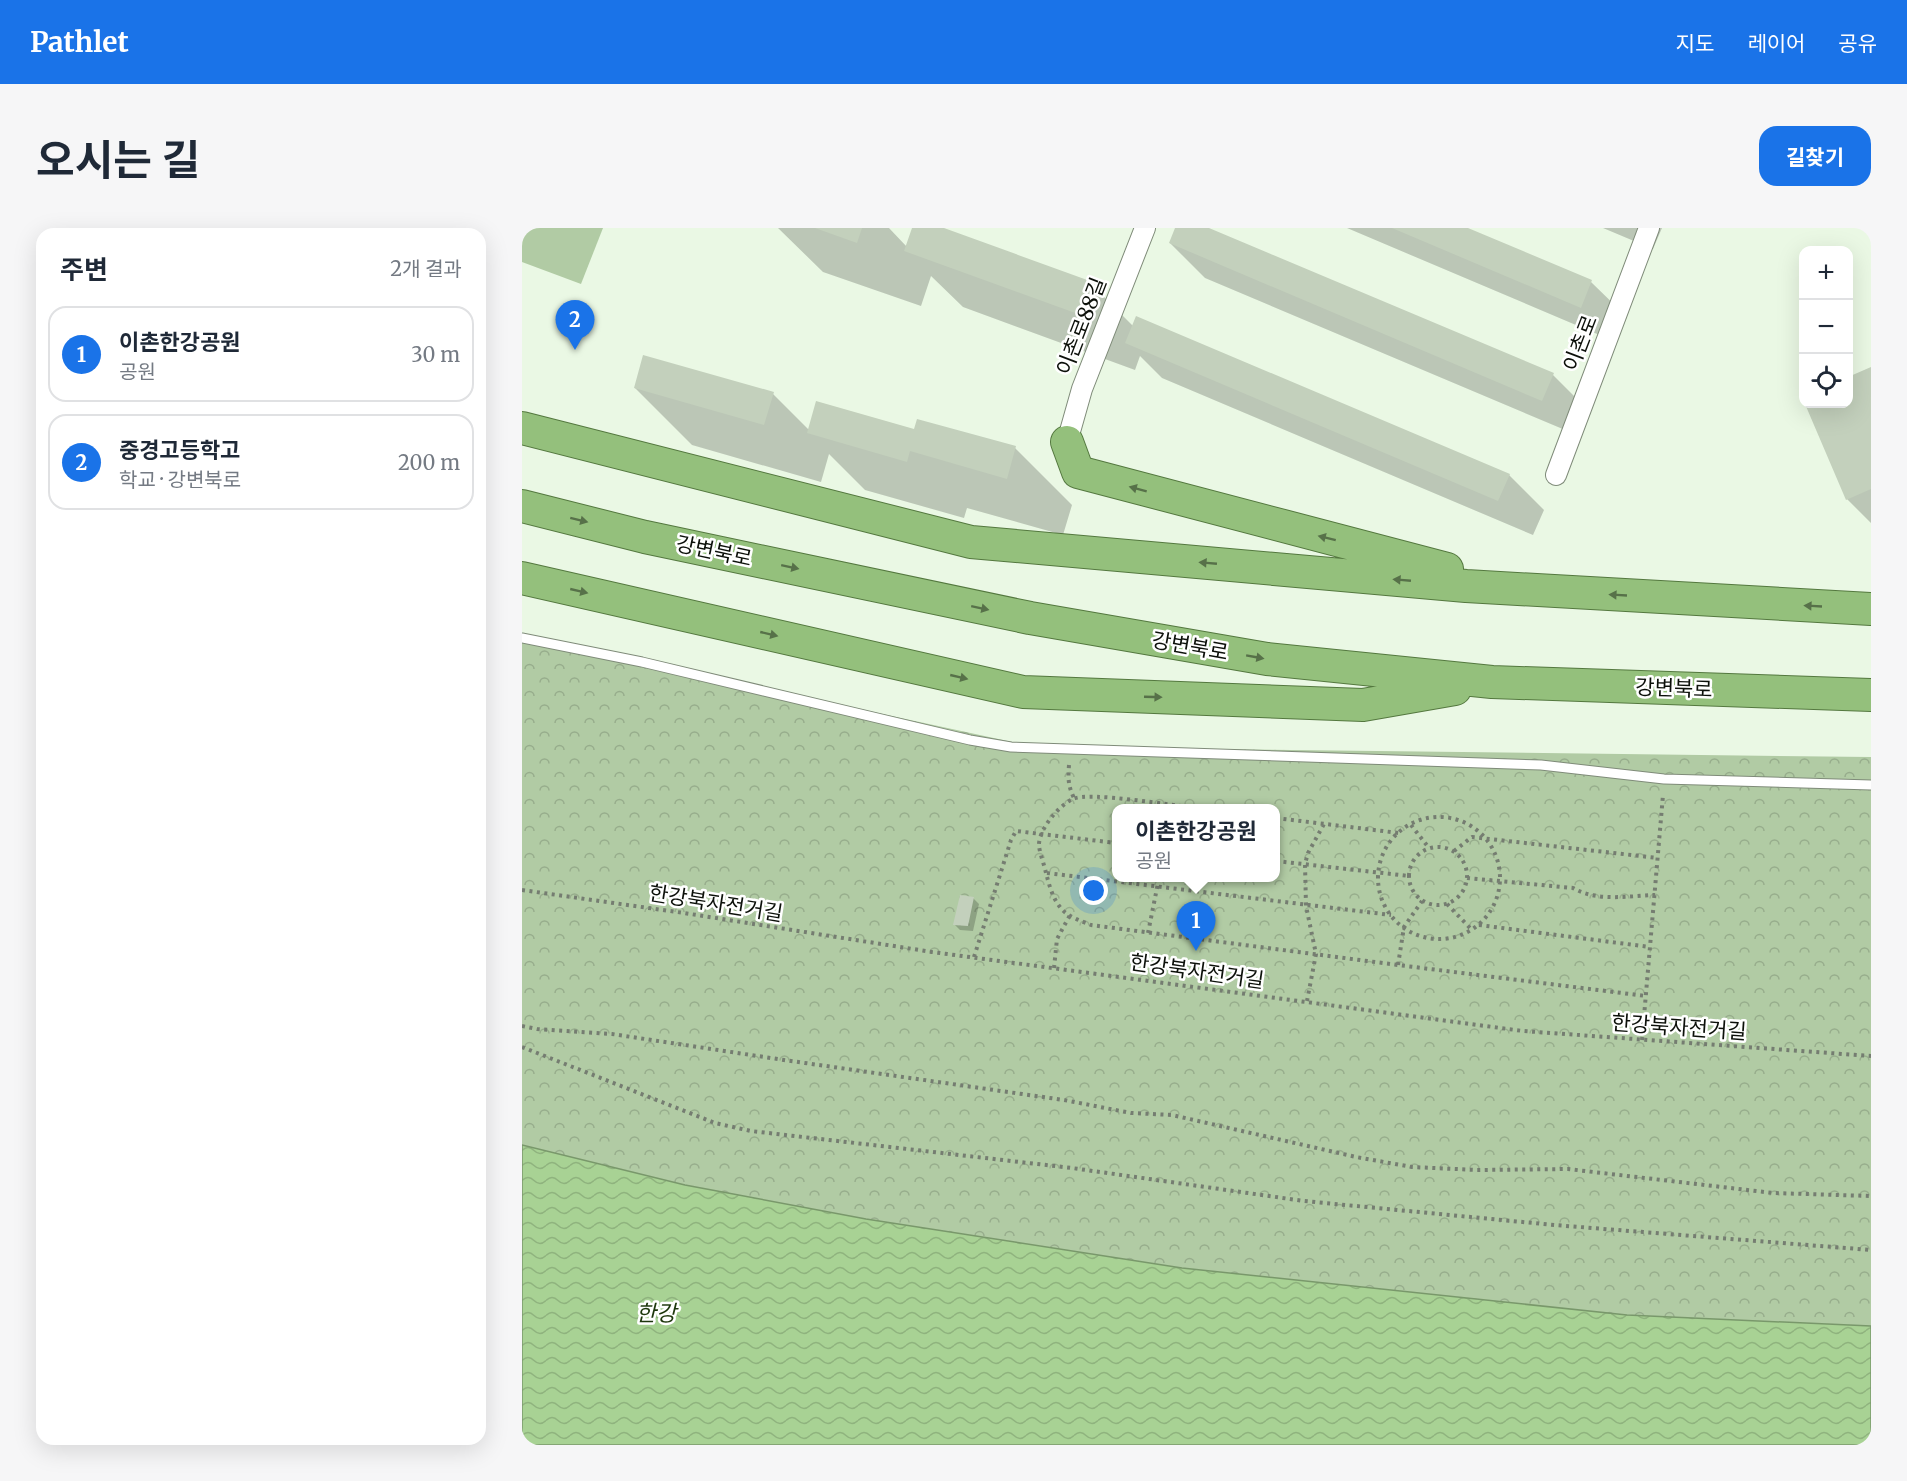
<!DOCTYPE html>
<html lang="ko">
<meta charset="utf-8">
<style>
:root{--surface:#fff;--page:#f6f6f7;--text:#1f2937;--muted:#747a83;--line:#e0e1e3;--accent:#1a73e8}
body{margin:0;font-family:Merriweather,"Noto Sans KR",serif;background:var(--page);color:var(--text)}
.controls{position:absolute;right:18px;top:18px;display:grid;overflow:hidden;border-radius:12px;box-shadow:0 6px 24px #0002}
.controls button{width:54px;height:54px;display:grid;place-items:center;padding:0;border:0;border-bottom:2px solid var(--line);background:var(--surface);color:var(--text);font:30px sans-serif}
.you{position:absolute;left:572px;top:663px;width:21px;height:21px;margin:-15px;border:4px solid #fff;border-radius:50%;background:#1a73e8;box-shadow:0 0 0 9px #1a73e833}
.badge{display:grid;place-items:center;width:39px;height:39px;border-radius:50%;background:var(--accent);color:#fff;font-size:20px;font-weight:700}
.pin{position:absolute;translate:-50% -50px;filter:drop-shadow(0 2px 3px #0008)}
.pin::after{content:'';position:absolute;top:32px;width:21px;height:18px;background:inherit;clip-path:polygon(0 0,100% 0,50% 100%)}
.popup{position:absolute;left:590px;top:576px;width:168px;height:78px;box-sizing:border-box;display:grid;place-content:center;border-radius:12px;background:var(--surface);filter:drop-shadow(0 2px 4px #0005);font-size:20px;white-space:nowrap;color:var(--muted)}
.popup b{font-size:22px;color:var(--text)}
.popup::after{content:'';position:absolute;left:50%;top:100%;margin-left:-12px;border:12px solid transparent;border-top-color:var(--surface)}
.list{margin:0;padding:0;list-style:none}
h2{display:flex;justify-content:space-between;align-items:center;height:78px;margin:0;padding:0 24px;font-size:26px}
h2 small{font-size:20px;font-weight:400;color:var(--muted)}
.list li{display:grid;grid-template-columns:39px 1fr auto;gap:18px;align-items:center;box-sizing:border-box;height:96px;margin:0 12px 12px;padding:0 12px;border:2px solid var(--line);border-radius:18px}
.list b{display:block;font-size:22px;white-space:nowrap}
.list p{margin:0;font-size:20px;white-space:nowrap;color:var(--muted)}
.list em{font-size:20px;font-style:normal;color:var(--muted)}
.icon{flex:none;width:33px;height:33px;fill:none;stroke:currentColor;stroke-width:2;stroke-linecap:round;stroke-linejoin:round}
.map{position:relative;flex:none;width:1349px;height:1217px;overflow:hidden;border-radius:18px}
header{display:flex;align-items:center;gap:36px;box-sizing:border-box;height:84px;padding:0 30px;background:var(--accent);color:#fff}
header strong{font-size:28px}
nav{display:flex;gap:33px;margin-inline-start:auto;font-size:21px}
.intro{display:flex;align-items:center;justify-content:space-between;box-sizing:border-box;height:144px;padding:0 36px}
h1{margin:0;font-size:42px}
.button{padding:15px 27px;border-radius:18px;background:var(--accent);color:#fff;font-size:21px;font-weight:700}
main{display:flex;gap:36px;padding:0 36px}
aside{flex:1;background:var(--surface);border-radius:18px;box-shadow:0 6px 24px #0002}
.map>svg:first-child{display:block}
</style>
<header>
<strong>Pathlet</strong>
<nav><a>지도</a><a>레이어</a><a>공유</a></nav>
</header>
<div class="intro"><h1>오시는 길</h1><a class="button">길찾기</a></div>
<main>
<aside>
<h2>주변<small>2개 결과</small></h2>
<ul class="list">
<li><span class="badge">1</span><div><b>이촌한강공원</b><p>공원</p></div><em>30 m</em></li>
<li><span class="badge">2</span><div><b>중경고등학고</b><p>학교 · 강변북로</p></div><em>200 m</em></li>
</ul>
</aside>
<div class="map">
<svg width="1349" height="1217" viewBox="0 0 1349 1217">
<defs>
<pattern id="park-crowns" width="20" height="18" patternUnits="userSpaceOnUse" patternTransform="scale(1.5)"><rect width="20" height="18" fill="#b1cba4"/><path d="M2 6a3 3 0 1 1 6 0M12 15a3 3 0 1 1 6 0" fill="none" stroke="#97ad8c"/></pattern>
<pattern id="water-waves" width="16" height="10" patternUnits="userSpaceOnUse" patternTransform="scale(1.5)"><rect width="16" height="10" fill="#a8d294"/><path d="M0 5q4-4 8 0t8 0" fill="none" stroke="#8fb37e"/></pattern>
</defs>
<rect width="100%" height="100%" fill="#eaf8e4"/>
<path fill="url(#park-crowns)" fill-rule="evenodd" d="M0 408 513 519 1349 529V1098L1105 1087 660 1040 344 991 163 957 0 917ZM594 580H754V650H594Z"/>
<path fill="#b1cba4" d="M0 0H81L59 56 0 34Z"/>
<path fill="url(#water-waves)" stroke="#79986b" stroke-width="1.5" d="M0 917 163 957 344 991 660 1040 1105 1087 1349 1098V1217H0Z"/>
<path fill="#0003" d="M256 0H367L385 19 392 0H417L567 54 612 99 987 247 1022 282 1011 307 640 150 618 128 613 142 441 79 409 48 399 78 301 44Z
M655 0H683L1031 147 1066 182 1055 207 683 50 648 15Z
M825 0H942L1069 54 1105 89 1094 114Z
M1081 0H1140L1131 21Z
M1349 141V295L1325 271 1285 176H1326Z
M113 160 251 166 287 202 393 203 493 220 550 277 541 307 445 280 442 290 343 262 307 226 299 254 170 217Z
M451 670 457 676 451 703 438 702 432 696Z"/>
<path fill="#c3d0bc" d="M293 0H340L335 15Z
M390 0H422L568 53 556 86 382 23Z
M653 0H687L1032 145 1020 173 647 15Z
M870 0H946L1070 52 1059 80Z
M614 88 988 246 976 273 603 115Z
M121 127 252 164 242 197 112 160Z
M1349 139V261L1324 272 1283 176H1326V149Z
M294 173 392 201 395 191 494 218 485 251 388 223 385 234 285 205Z
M438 667 452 669 446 698 431 697Z"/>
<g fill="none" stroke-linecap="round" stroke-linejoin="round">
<defs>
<path id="service" d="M0 410 120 434 448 512 489 519 1019 537 1142 551 1349 557"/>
<path id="minor" d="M545 214 560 161 623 0
M1034 247 1127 0"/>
<path id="trunk" d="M0 200 449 314 944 358 1349 381
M545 214 556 244 925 341
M0 278 123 309 508 390 745 431 970 454 1349 467
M0 350 501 464 841 477 933 461"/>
</defs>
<use href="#service" stroke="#7f8b79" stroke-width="11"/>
<use href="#minor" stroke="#7f8b79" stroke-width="22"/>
<use href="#trunk" stroke="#54783f" stroke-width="34"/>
<path stroke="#757d71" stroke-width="4" stroke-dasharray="3 4.5" stroke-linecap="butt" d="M547 537C546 550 546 558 552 570
M675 580C652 578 567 563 551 571 537 577 516 602 517 618 518 626 522 636 524 645 527 656 530 669 538 679 544 688 559 693 569 697L876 737 1124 768
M856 650a61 61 0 1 1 122 0a61 61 0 1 1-122 0Z
M754 590 877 605
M889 597 907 620
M887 648a29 29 0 1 1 58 0a29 29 0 1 1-58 0Z
M932 623 950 609 1136 630
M754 633 887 648
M525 645 869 687
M945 650 1051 660C1075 674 1106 668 1133 667
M0 662 162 685 410 724 1001 803 1349 828
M925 676 949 701
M957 697 1128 719
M626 705 637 650
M452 729 489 612 494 603 594 615
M876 737 882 699 900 673
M532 740 535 711 548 687
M785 773 794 726 784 678 783 636 786 625 802 596
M0 798 15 801 90 806 262 832 542 872 609 885 650 887 834 929 890 939 955 942 1046 941 1251 965 1349 968
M1120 812 1141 567
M0 819 193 895 229 903 550 940 782 973 1032 997 1349 1022"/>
<use href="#service" stroke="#fff" stroke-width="9"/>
<use href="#minor" stroke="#fff" stroke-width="20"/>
<use href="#trunk" stroke="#94c07c" stroke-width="32"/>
</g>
<defs><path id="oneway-solid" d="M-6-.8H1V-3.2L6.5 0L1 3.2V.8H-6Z" transform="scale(1.5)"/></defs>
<g fill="#577149">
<use href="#oneway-solid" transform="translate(616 261) rotate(-165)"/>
<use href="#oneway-solid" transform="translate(57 292) rotate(14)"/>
<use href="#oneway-solid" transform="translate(805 310) rotate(-166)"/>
<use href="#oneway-solid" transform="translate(686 335) rotate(-175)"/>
<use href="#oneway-solid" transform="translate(268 339) rotate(12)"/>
<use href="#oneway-solid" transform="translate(880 352) rotate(-175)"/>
<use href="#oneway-solid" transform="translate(57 363) rotate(13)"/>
<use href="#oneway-solid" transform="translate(1096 367) rotate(-177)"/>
<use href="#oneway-solid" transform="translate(1291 378) rotate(-177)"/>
<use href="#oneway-solid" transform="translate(458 380) rotate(12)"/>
<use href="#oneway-solid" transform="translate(247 406) rotate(13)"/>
<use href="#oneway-solid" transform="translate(733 429) rotate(10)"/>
<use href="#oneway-solid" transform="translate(437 449) rotate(13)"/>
<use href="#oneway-solid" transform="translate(631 469) rotate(2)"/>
</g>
<g text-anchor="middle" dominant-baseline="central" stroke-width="5" stroke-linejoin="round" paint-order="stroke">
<g font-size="21" fill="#0c100a" stroke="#fff">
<text transform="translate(559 98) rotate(-69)">이촌로88길</text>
<text transform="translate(1058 115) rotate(-69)">이촌로</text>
<text transform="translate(192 323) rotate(12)">강변북로</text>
<text transform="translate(668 418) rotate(10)">강변북로</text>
<text transform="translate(1152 460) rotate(2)">강변북로</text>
<text transform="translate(194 675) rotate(9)">한강북자전거길</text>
<text transform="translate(675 743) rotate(8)">한강북자전거길</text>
<text transform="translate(1157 799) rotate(4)">한강북자전거길</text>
</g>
<g font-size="22" font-style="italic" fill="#1d370c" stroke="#fff">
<text x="134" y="1085">한강</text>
</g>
</g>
</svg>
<div class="controls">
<button>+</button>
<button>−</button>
<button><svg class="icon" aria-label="locate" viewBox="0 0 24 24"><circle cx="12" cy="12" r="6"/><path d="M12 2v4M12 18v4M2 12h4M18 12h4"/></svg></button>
</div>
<div class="you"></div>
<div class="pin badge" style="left:674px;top:723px">1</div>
<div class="popup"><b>이촌한강공원</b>공원</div>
<div class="pin badge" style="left:53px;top:122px">2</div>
</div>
</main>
